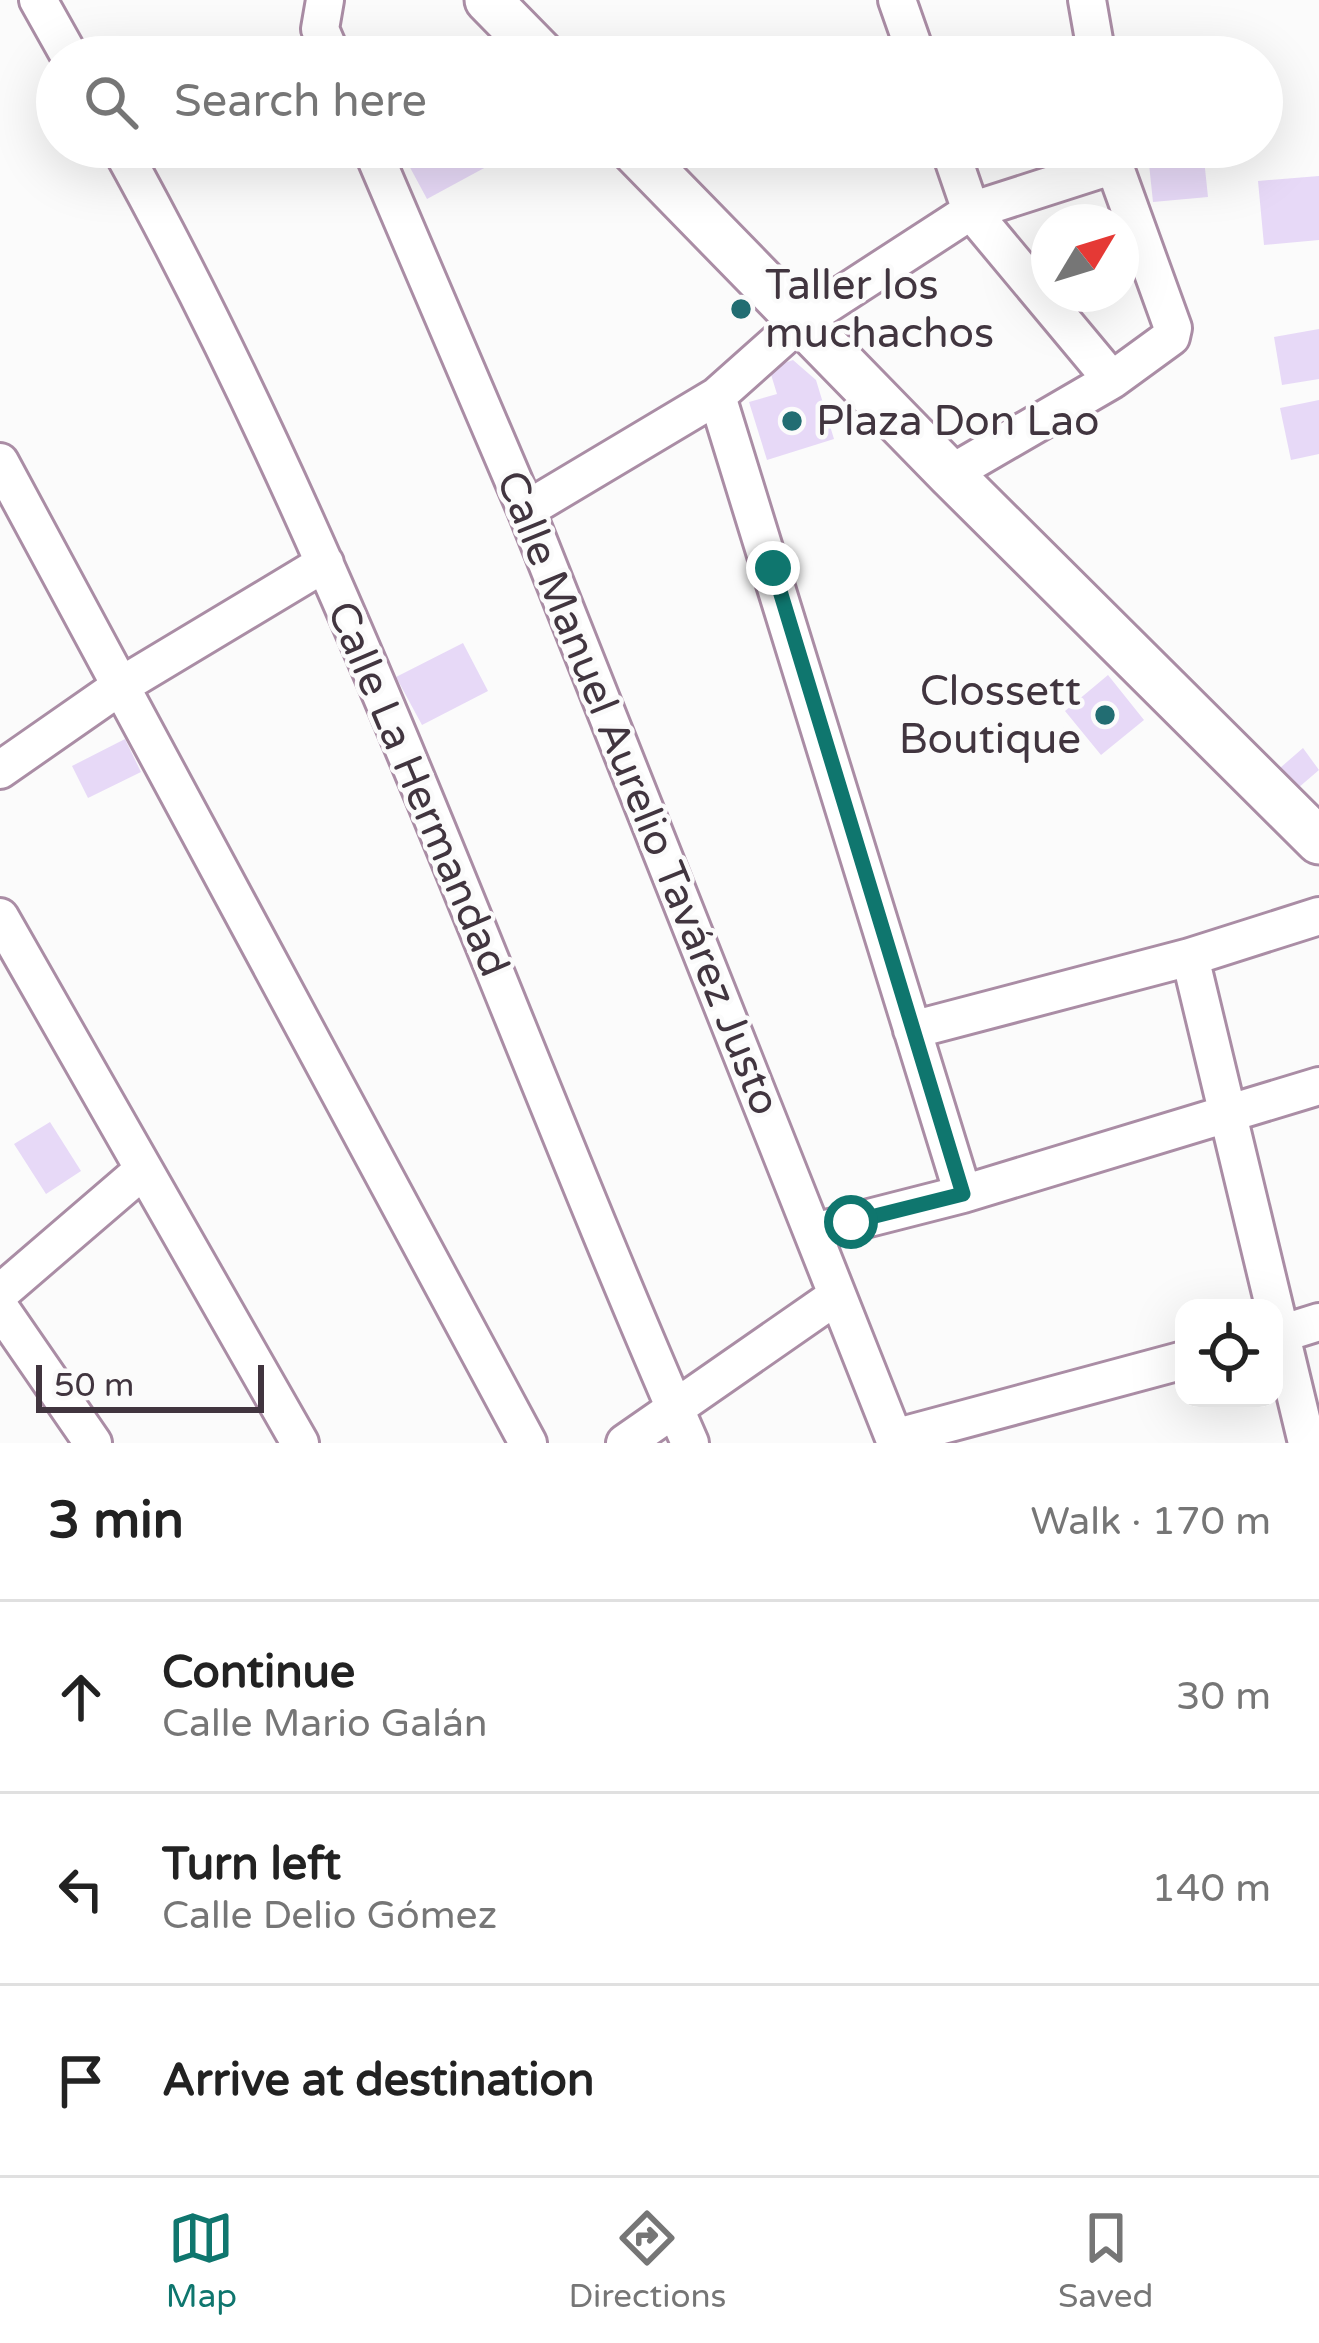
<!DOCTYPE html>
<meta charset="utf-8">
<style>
:root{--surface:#fff;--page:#f2f2f2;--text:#222;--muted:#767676;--line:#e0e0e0;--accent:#0f766e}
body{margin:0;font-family:"Varela Round",sans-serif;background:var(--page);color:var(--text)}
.controls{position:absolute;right:36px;bottom:36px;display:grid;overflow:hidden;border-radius:24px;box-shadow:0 12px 48px #0002}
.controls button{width:108px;height:108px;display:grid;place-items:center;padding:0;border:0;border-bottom:3px solid var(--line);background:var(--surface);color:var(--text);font:60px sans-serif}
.compass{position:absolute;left:1031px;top:204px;width:108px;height:108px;border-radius:50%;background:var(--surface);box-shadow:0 12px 48px #0002;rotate:52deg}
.scale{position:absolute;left:36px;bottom:30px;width:228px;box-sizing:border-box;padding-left:12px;border:6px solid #41353f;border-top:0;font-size:33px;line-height:42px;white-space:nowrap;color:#41353f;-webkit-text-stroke:9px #fbfbfb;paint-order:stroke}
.stop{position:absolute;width:36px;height:36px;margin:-27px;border:9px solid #0f766e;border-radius:50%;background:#fff}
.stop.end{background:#0f766e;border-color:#fff;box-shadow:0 3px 12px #0008}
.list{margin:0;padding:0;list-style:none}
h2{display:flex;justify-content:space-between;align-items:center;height:156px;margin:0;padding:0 48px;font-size:51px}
h2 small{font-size:39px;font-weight:400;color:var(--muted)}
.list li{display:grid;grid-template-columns:78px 1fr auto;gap:36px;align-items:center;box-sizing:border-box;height:192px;padding:0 48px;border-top:3px solid var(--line)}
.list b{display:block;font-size:45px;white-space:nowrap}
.list p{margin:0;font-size:39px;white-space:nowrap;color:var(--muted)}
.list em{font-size:39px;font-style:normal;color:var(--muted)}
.icon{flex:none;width:66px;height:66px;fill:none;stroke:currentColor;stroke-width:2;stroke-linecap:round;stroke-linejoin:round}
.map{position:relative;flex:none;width:1319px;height:1443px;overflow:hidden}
.search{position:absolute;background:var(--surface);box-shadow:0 12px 48px #0002;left:36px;right:36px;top:36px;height:132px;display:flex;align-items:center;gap:30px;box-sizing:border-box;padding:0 42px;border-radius:66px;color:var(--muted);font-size:45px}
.sheet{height:732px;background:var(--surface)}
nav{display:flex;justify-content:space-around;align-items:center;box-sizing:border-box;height:168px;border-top:3px solid var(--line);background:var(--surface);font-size:33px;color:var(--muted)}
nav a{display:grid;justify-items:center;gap:6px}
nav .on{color:var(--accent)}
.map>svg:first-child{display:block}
</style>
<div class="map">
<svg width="1319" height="1443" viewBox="0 0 1319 1443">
<rect width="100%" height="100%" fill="#fbfbfb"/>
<path fill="#e7d9f7" d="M399 147H523L427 199Z
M1204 159 1208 197 1153 202 1149 164Z
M1319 176V240L1264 245 1258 181Z
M1319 329V379L1282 385 1274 337Z
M793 360 816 380 834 439 767 460 749 402 777 394 769 368Z
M1319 400V454L1291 460 1280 408Z
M463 643 488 691 422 725 396 677Z
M1108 675 1144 720 1101 755 1065 711Z
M125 739 141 772 88 798 72 766Z
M1303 748 1319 770 1298 788 1280 768Z
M50 1122 81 1171 46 1194 14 1144Z"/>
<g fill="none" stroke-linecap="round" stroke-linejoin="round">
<defs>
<path id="minor" d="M38 0 70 57
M325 0 320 29 332 57
M897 0 917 57
M1087 0 1097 57
M120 147C349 560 501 1011 690 1443
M371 147 526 510 896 1443
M949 147 971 211 1112 380
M717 396 963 1194
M0 462 528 1443
M950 474 1112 380 1171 337 1173 328 1114 165 1111 147
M526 510 717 396 800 322 971 211 1114 165
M0 770 122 685 325 563
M0 917 300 1443
M1190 957 1307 1443
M912 1030 1190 957 1319 916
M814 1232 963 1194 1319 1086
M0 1293 142 1171
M0 1308 93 1443
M1274 1336 1319 1322
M894 1438 1184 1360
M625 1443 835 1297"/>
<path id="tertiary" d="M488 0 544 57
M631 147 950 474 1319 841"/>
</defs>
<use href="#minor" stroke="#aa8da5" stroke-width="42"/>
<use href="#tertiary" stroke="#aa8da5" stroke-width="51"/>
<use href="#minor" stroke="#fff" stroke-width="36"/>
<use href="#tertiary" stroke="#fff" stroke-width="45"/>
</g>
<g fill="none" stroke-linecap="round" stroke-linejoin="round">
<path stroke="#0f766e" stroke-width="15" d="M773 568 963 1194 851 1222"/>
</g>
<g fill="#226d72" stroke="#fbfbfb" stroke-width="4.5">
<circle cx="741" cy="309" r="12"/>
<circle cx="792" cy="421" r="12"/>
<circle cx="1105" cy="715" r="12"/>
</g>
<g text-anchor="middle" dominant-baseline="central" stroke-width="9" stroke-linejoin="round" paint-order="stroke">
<g font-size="42" fill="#41353f" stroke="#fbfbfb" text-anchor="start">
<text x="765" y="285">Taller los<tspan x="765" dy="48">muchachos</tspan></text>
<text x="816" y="421">Plaza Don Lao</text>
<text x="1081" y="691" text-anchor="end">Clossett<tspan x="1081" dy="48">Boutique</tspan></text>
</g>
<g font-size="42" fill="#41353f" stroke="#fbfbfb">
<text transform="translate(418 789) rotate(67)">Calle La Hermandad</text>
<text transform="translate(638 793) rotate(68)">Calle Manuel Aurelio Tavárez Justo</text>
</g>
</g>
</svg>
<div class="controls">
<button><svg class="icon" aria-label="locate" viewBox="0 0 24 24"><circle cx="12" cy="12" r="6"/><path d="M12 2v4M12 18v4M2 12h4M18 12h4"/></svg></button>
</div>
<svg class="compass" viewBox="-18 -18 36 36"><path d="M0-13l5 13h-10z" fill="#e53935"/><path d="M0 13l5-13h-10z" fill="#767676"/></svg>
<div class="scale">50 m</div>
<div class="stop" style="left:851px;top:1222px"></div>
<div class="stop end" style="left:773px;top:568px"></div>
<div class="search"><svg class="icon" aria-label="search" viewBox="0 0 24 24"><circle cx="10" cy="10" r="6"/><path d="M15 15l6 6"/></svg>Search here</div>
</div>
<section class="sheet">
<h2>3 min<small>Walk · 170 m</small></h2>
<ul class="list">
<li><svg class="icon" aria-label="ahead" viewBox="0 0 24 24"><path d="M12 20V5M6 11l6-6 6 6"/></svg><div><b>Continue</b><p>Calle Mario Galán</p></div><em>30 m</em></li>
<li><svg class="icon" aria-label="left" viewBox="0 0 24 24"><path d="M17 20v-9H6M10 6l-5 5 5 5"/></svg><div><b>Turn left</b><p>Calle Delio Gómez</p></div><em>140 m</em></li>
<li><svg class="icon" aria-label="arrive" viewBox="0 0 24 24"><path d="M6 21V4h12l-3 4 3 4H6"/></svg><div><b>Arrive at destination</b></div></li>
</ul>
</section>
<nav>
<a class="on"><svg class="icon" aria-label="map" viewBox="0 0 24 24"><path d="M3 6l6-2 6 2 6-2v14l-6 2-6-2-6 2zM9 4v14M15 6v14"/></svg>Map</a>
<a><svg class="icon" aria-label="directions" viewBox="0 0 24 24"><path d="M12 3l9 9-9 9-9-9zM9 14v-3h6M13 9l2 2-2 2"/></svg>Directions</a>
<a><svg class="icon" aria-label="saved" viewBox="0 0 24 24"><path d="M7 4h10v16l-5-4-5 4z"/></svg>Saved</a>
</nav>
